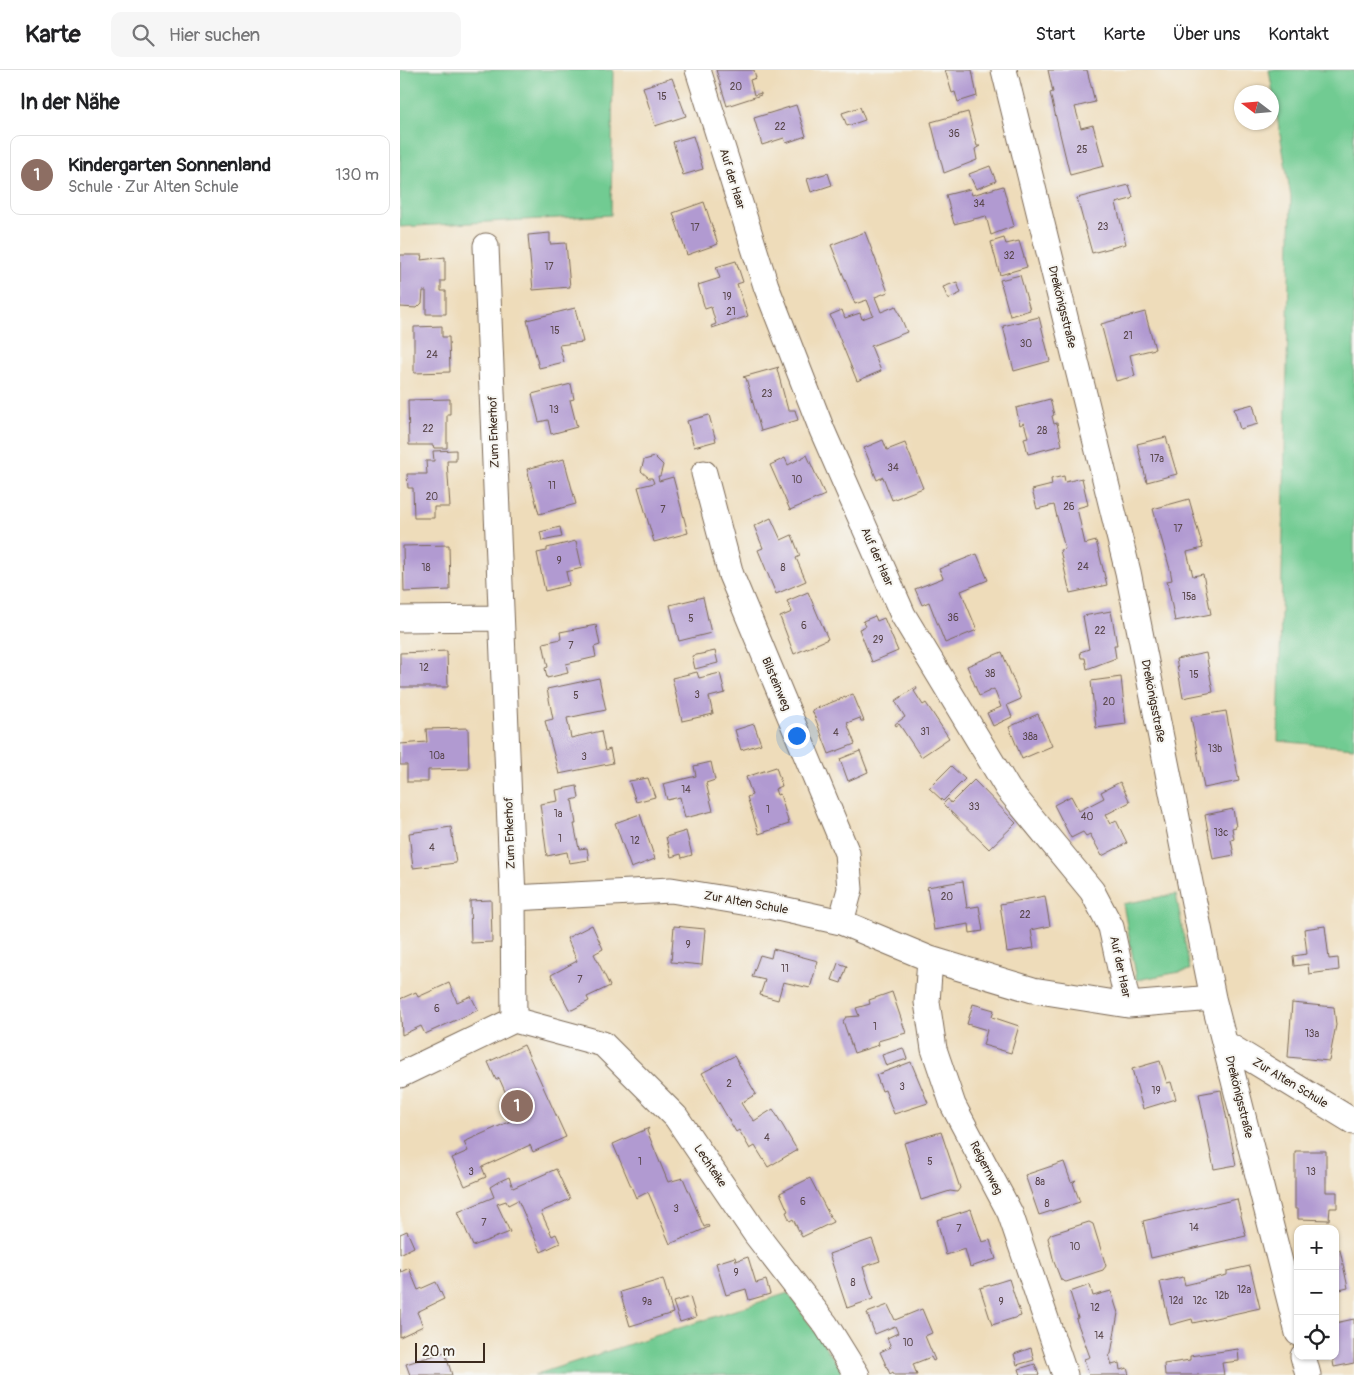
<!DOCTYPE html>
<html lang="de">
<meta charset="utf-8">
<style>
:root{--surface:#fff;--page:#f6f6f6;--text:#202124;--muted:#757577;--line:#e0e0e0;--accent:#b5179e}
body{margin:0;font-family:Pangolin,sans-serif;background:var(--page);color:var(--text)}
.controls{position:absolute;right:15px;bottom:15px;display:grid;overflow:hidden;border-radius:10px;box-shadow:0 1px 4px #0004}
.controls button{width:45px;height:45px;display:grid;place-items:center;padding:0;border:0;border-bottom:1px solid var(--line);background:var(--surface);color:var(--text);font:25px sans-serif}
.compass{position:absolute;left:834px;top:15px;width:45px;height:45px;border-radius:50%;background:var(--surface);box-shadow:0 1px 4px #0004;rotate:286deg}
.scale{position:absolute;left:15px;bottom:12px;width:70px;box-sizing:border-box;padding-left:5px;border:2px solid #3b2a1e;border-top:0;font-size:14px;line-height:18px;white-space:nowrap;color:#3b2a1e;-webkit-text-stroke:4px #f6f6f2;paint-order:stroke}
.you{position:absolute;left:396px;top:665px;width:18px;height:18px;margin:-12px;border:4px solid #fff;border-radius:50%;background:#1a73e8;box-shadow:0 0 0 8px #1a73e833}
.badge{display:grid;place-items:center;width:32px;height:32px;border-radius:50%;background:var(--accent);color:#fff;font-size:16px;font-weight:700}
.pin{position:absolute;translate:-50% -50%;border:2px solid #fff;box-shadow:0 1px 5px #0006}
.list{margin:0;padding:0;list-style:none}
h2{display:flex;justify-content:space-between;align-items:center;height:65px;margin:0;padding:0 20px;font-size:21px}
h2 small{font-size:16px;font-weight:400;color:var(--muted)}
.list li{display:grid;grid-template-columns:32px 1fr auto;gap:15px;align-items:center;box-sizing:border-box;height:80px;margin:0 10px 10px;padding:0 10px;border:1px solid var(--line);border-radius:10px}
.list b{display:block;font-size:19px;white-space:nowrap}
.list p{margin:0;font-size:16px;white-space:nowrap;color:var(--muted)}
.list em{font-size:16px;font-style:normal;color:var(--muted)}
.icon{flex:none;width:28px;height:28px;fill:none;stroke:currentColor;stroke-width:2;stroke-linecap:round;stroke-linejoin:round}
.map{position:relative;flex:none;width:954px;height:1305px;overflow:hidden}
header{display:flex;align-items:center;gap:30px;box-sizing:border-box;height:70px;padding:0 25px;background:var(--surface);border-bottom:1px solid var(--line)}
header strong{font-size:24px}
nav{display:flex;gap:28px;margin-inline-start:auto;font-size:18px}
.search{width:350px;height:45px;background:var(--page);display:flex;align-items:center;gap:12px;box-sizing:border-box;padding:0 18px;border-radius:10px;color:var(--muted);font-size:19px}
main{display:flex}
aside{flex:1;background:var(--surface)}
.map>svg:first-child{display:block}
</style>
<header>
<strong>Karte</strong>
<div class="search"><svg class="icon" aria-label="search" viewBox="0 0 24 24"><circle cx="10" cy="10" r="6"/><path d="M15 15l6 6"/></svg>Hier suchen</div>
<nav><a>Start</a><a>Karte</a><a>Über uns</a><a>Kontakt</a></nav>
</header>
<main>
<aside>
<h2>In der Nähe<small></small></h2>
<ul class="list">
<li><span class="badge" style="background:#8d6e63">1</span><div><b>Kindergarten Sonnenland</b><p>Schule · Zur Alten Schule</p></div><em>130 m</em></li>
</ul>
</aside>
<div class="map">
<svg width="954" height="1305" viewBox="0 0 954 1305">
<rect width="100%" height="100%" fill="#f6f6f2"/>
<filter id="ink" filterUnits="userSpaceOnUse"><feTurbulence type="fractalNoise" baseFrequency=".02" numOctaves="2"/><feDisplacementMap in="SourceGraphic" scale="10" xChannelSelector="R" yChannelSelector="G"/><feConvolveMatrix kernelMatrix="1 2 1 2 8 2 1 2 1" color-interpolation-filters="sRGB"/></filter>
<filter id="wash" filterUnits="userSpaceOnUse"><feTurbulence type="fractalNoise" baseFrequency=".0096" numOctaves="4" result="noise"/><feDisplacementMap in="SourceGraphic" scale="20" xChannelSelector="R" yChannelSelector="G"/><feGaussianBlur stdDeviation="1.12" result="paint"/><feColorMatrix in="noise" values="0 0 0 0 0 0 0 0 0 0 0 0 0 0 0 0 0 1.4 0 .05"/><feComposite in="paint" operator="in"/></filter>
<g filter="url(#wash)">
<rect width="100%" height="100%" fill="#eedcba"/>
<path fill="#71cb92" stroke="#567a58" d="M0 0H213L211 145 0 157Z
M869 0H954V678L878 671 891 127Z
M776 824 790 900 737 910 723 834Z
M388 1223 445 1305H134Z"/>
<g id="blocks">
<path fill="#b19ad1" d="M316 0H354L356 8 350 10 354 25 361 23V25L327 36Z
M545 0H572L577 26 558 32 555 22 552 23Z
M648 0H687L695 32 675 37 681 58 693 55 704 96 670 105 650 23 653 22Z
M272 8 286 46 255 56 243 17Z
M396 35 406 66 386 73 384 68 362 75 354 48Z
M460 37 465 50 447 56 442 43Z
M568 42 577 76H580L575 79 577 90 544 103 531 52Z
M293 66 303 99 283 105 273 72Z
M590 96 596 111 576 119 569 104Z
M428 103 432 115 411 122 407 109Z
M729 115 733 127 731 129 716 133 726 174 692 183 677 128Z
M603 116 614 156 591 165 586 146 554 154 546 125 570 119 572 125Z
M304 132 318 174 287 185 273 143Z
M465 162 488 222 475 227 481 242 496 236 507 262 471 276 481 301 457 311 430 245 442 240 445 248 460 243 462 249 473 245 467 230 455 234 431 175Z
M150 163V174L166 173 170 217 133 220 128 165Z
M604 168 606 174 619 171 627 197 600 205 591 172Z
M0 185H22L21 190 45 187V211H41V221H46V244H26V221H23L22 233 17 238 0 237Z
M336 191 343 212 337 214 348 246 312 258 311 256 316 254 311 237 305 239 298 215 320 208 316 197Z
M620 205 630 240 610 246 600 210Z
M557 212 561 223 548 229 543 217Z
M175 238 183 272 159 275 164 292 139 298 127 250Z
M745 242 755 279 730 285 735 306 716 311 701 254Z
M639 247 650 291 614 301 603 256Z
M42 256V267H49L50 302 14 303V257Z
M379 297 377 299 388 340H395L398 350 361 361 346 308 343 307Z
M171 314 174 329 170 330 177 357 151 364 148 350 139 352 132 324Z
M50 329V344H47V378H34L33 375H9L8 330Z
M650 329 654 345 652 346 654 354 657 353 662 375 628 384 624 368 628 367 624 353 620 355 616 338Z
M853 334 858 354 840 359 834 339Z
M309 345 316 371 294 377 287 351Z
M766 367 777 404 747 412 737 374Z
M483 370 487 380 505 373 523 418 492 430 483 407 477 410 464 378Z
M56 380V391H47L50 437H34V448H14L13 418H8L7 404H27L26 391H34L33 381Z
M407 385 425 425 390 440 370 395 385 388 388 395Z
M255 387 263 395 260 406H258L259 411 273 407 288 463 254 472 238 417 254 413 252 408H249L241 401 244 390Z
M164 389 176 434 139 444 127 399Z
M664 406 665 412 682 408 688 435 677 438 685 474 696 471 707 515 670 523 660 480 665 479 654 435 637 439 632 420 652 415 651 409Z
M789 429 803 478 787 482 793 506 803 504 811 544 775 551 767 511 772 510 770 499 753 439Z
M371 448 381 470 392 465 400 486 396 488 406 511 376 524 358 480 363 478 354 456Z
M160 457 162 467 142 471 140 462Z
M176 471 182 498 166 502 169 515 145 521 137 483 147 481V478Z
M49 475 50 520 4 522 3 476Z
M577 484 588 510 561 521 577 560 545 573 529 532 522 535 515 519 543 508 539 499Z
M408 522 428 569 394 584 380 547 392 542 387 531Z
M303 527 311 563 279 571 270 535Z
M711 541 717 575H714L716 588 687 599 685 588H681L680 582 689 579 683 546Z
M475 546 477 551 484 548 498 581 472 592 459 559 466 556 463 551Z
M196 555 200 575 194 577 196 587 166 594 168 603 147 608 145 598 148 597 143 573 161 569 160 562Z
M47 581 48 617H0V583Z
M315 581 318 593 295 599 292 586Z
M602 582 621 629 607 635 612 647 593 656 587 643 601 637 594 619 579 626 567 596Z
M806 583 813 622 783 628 776 589Z
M297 602 299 608 320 603 325 623 309 627 313 644 282 651 272 608Z
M721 607 726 654 696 658 691 611Z
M199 608 206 640 167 648 171 668 201 661 205 681 210 679 213 693 159 704 145 651 153 649 147 619Z
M516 617 517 619 514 621 523 635 526 633 549 668 521 687 499 654 496 656 495 654 505 647 495 631Z
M453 624 464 651H461L460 648 447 653 455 674 429 684 412 640Z
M826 641 839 711 804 718 791 647Z
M638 644 652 676 622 689 609 657Z
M354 654 361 674 341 680 335 660Z
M68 658 69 699 28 700V712H7V695H0V674L27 672 26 659Z
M460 681 468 702 448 711 440 689Z
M311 692 315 710 306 713 313 741 285 748 280 727 267 730 263 714 296 706 294 696Z
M551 696 565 709 543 731 529 718Z
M376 697 382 716 375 719 377 725 380 724 389 754 359 764 347 727 352 725 346 707Z
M248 708 255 727 236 732 229 711Z
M574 710 616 753 589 779 543 734 548 729 551 733Z
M720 712 730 732 705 745 710 754 716 750 727 773 702 786 690 764 686 766 683 762 671 768 654 735 671 726 679 741 704 728 701 722Z
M177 716 179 728 172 730 176 754H174L179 779 187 778 189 790 169 793 167 782 147 786 140 734 158 731 156 720Z
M833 739 836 757 832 758 834 769 831 770 834 785 813 789 805 745Z
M240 744 255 789 231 798 215 753Z
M51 757 56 793 13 798 9 763Z
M286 761 292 785 282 788 281 784 271 787 266 767Z
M563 811 567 838 579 836 583 861 570 863 569 854 534 860 527 817Z
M645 826 650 856 631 860 634 878 607 882 600 834Z
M91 830 92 872 71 873 70 831Z
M192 855 203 879 194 884 210 916 187 927 189 931 172 940 169 939 151 905 177 891 167 868Z
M274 856 305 859 302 895 271 892Z
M925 856 929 889 938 888 939 900 909 904 908 894 894 896 893 886 907 884 904 859Z
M373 879 418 891 410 918 383 912 378 930 360 925 365 910 352 907 360 885 371 888Z
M438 893 447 896 441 913 432 910Z
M49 913 57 932 71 926 78 940 25 964 21 956 2 965 0 929 16 922 18 927Z
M492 922 506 963 478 971 479 975 454 983 443 951 446 947 459 946 456 938 470 934 469 930Z
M892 933 934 937 936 955 929 991 888 987Z
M573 934 594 940 592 947 619 956 611 983 583 975 587 960 567 954Z
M124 975 166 1067 133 1082 130 1075 82 1097 86 1107 65 1116 52 1088 68 1081 64 1072 117 1048 99 1008 96 1010 88 992Z
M503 978 507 989 486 996 482 985Z
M334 986 356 1024 341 1033 346 1041 354 1051 373 1039 397 1080 368 1097 355 1076 350 1079 339 1060 336 1062 302 1003Z
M760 991 767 1013 771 1012 776 1029 743 1039 732 999Z
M511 992 528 1033 494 1044 485 1020 482 1021 476 1005Z
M821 1020 836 1095 814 1099 799 1024Z
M249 1058 247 1061 268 1112 283 1108 304 1157 308 1155 309 1157 270 1174 248 1122 236 1128 213 1074Z
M541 1062 560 1118 557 1122 550 1121 521 1130 504 1073Z
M895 1081H926V1122H937V1138H930L929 1150 898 1149V1139H895Z
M664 1092 671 1112 676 1110 673 1113 680 1132 639 1145 625 1105Z
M156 1099 170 1129 141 1142 152 1166 156 1164 160 1173 141 1182 118 1130 108 1135 106 1131 97 1134 110 1162 73 1176 58 1142 94 1127 90 1117 98 1112 109 1107 113 1118Z
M410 1108 433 1152 402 1167 393 1149 390 1151 386 1142 388 1141 380 1123Z
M837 1129 846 1166 751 1188 743 1151Z
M571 1139 582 1172 590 1170 596 1189 570 1197 565 1179 546 1185 537 1150Z
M689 1152 693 1154 706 1196 703 1200 666 1212 661 1210 654 1192 648 1168 651 1164Z
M7 1161 14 1177 0 1184V1164Z
M472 1169 480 1191 463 1197 473 1229 447 1238 429 1184Z
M940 1180 948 1218 935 1221V1181Z
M335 1187 336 1191 348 1187 356 1213 366 1210 370 1224 349 1230 346 1219 326 1225 316 1193Z
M850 1196 860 1238 793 1253 792 1249 770 1255 760 1212 783 1207 785 1215 827 1205V1201Z
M9 1198 18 1220 36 1212 44 1229 17 1242 23 1256 0 1267V1199L1 1202Z
M263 1209 273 1243 230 1256 220 1222Z
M609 1209 621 1246 592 1255 580 1218Z
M690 1215 693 1226 711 1221 718 1243 711 1284 709 1285 712 1295 719 1293 720 1300 727 1298 729 1305H689L684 1289 690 1287 676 1249 678 1248 670 1222Z
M290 1227 296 1247 280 1252 273 1232Z
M488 1235 495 1250 522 1239 532 1263 525 1266 535 1290 533 1291 531 1287 513 1294 517 1305H494L493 1302 490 1304 480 1282 491 1277 487 1268 498 1263 495 1256 475 1264 467 1243Z
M954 1249V1293L934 1297 932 1286H935V1253Z
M631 1278 634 1290 617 1295 614 1284Z
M838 1279 839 1291 822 1293 824 1305H765L764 1294 790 1290V1286Z
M45 1282 52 1305H10L6 1294Z
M635 1294 639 1305H621L619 1299Z"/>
</g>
</g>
<g filter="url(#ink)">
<use href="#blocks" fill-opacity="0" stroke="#7a6855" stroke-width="1"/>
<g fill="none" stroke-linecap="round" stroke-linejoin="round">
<defs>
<path id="minor" d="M298 0 366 216 422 360 503 545 608 719 692 821 711 857 728 935
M604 0 728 502 813 928 898 1263
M86 176 113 828 114 950
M304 403 331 505 447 783 450 819 441 852
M0 549 101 548
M113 828 271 820 373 837 441 852 530 889 633 920 728 935 813 928
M530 889 527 932 534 979 553 1035 610 1143 665 1305
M114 950 203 974 276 1047 355 1163 426 1255 457 1305
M826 974 954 1052
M0 1005 114 950
M903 1286 908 1305"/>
</defs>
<use href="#minor" stroke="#7a6855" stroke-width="27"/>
<use href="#minor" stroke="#fff" stroke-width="25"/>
</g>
</g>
<g text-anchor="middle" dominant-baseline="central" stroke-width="4" stroke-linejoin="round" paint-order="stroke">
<g font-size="10" fill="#58464b">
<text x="336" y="17">20</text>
<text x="262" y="27">15</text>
<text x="380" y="57">22</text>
<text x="554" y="64">36</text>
<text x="682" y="80">25</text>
<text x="579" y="134">34</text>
<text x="703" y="157">23</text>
<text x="295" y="158">17</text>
<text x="609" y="186">32</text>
<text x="149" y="197">17</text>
<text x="327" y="227">19</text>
<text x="331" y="242">21</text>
<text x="155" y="261">15</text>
<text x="728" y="266">21</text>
<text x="626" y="274">30</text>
<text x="32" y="285">24</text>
<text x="367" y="324">23</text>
<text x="154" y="340">13</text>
<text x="28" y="359">22</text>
<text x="642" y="361">28</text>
<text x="757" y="389">17a</text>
<text x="493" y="398">34</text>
<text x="397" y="410">10</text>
<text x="152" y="416">11</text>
<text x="32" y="427">20</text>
<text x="669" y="437">26</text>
<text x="263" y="440">7</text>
<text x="778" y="459">17</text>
<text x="159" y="491">9</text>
<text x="683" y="497">24</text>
<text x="26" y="498">18</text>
<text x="383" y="498">8</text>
<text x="789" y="527">15a</text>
<text x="553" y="548">36</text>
<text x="291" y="549">5</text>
<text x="404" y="556">6</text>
<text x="700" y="561">22</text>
<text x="478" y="570">29</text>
<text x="171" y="576">7</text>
<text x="24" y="598">12</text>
<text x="590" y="604">38</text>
<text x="794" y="605">15</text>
<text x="297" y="625">3</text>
<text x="176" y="626">5</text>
<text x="709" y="632">20</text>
<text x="525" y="662">31</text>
<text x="436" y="663">4</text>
<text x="630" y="667">38a</text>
<text x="815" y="679">13b</text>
<text x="37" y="686">10a</text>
<text x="184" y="687">3</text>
<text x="286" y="720">14</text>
<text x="574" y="737">33</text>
<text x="368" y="740">1</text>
<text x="158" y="744">1a</text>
<text x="687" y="747">40</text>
<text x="821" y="763">13c</text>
<text x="160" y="769">1</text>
<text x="235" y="771">12</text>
<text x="32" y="778">4</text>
<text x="547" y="827">20</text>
<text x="625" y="845">22</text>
<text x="288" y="875">9</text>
<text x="385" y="899">11</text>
<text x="180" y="910">7</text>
<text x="37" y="939">6</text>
<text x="475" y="957">1</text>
<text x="912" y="964">13a</text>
<text x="329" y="1014">2</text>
<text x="502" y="1017">3</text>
<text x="756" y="1021">19</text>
<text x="367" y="1068">4</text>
<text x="240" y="1092">1</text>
<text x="530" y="1092">5</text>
<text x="71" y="1102">3</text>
<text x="911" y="1102">13</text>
<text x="640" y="1112">8a</text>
<text x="403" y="1132">6</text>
<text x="647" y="1134">8</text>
<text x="276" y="1139">3</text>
<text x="84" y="1153">7</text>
<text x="794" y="1158">14</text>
<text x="559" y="1159">7</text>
<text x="675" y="1177">10</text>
<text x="336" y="1203">9</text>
<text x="453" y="1213">8</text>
<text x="844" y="1220">12a</text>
<text x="822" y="1226">12b</text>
<text x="776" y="1231">12d</text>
<text x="800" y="1231">12c</text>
<text x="247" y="1232">9a</text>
<text x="601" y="1232">9</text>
<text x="695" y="1238">12</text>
<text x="699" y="1266">14</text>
<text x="508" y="1273">10</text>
</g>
<g font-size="12" fill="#3b2a1e" stroke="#f6f6f2">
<text transform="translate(332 109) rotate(73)">Auf der Haar</text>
<text transform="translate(662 237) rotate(76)">Dreikönigsstraße</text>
<text transform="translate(94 362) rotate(-92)">Zum Enkerhof</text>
<text transform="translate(477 487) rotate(66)">Auf der Haar</text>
<text transform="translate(376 614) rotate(67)">Bilsteinweg</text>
<text transform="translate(753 631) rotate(79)">Dreikönigsstraße</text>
<text transform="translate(110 763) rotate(-92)">Zum Enkerhof</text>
<text transform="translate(346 833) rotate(10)">Zur Alten Schule</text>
<text transform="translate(720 897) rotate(78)">Auf der Haar</text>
<text transform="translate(890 1013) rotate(31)">Zur Alten Schule</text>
<text transform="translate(839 1027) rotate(76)">Dreikönigsstraße</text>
<text transform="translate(310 1096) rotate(56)">Lechteike</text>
<text transform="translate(586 1098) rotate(63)">Reigernweg</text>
</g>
</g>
</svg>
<div class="controls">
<button>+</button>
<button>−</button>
<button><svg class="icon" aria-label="locate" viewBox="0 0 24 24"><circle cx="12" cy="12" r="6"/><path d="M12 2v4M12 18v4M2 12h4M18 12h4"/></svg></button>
</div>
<svg class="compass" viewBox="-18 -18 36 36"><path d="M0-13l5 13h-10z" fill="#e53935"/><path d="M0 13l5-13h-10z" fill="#757577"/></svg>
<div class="scale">20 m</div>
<div class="you"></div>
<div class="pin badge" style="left:117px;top:1036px;background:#8d6e63">1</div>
</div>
</main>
